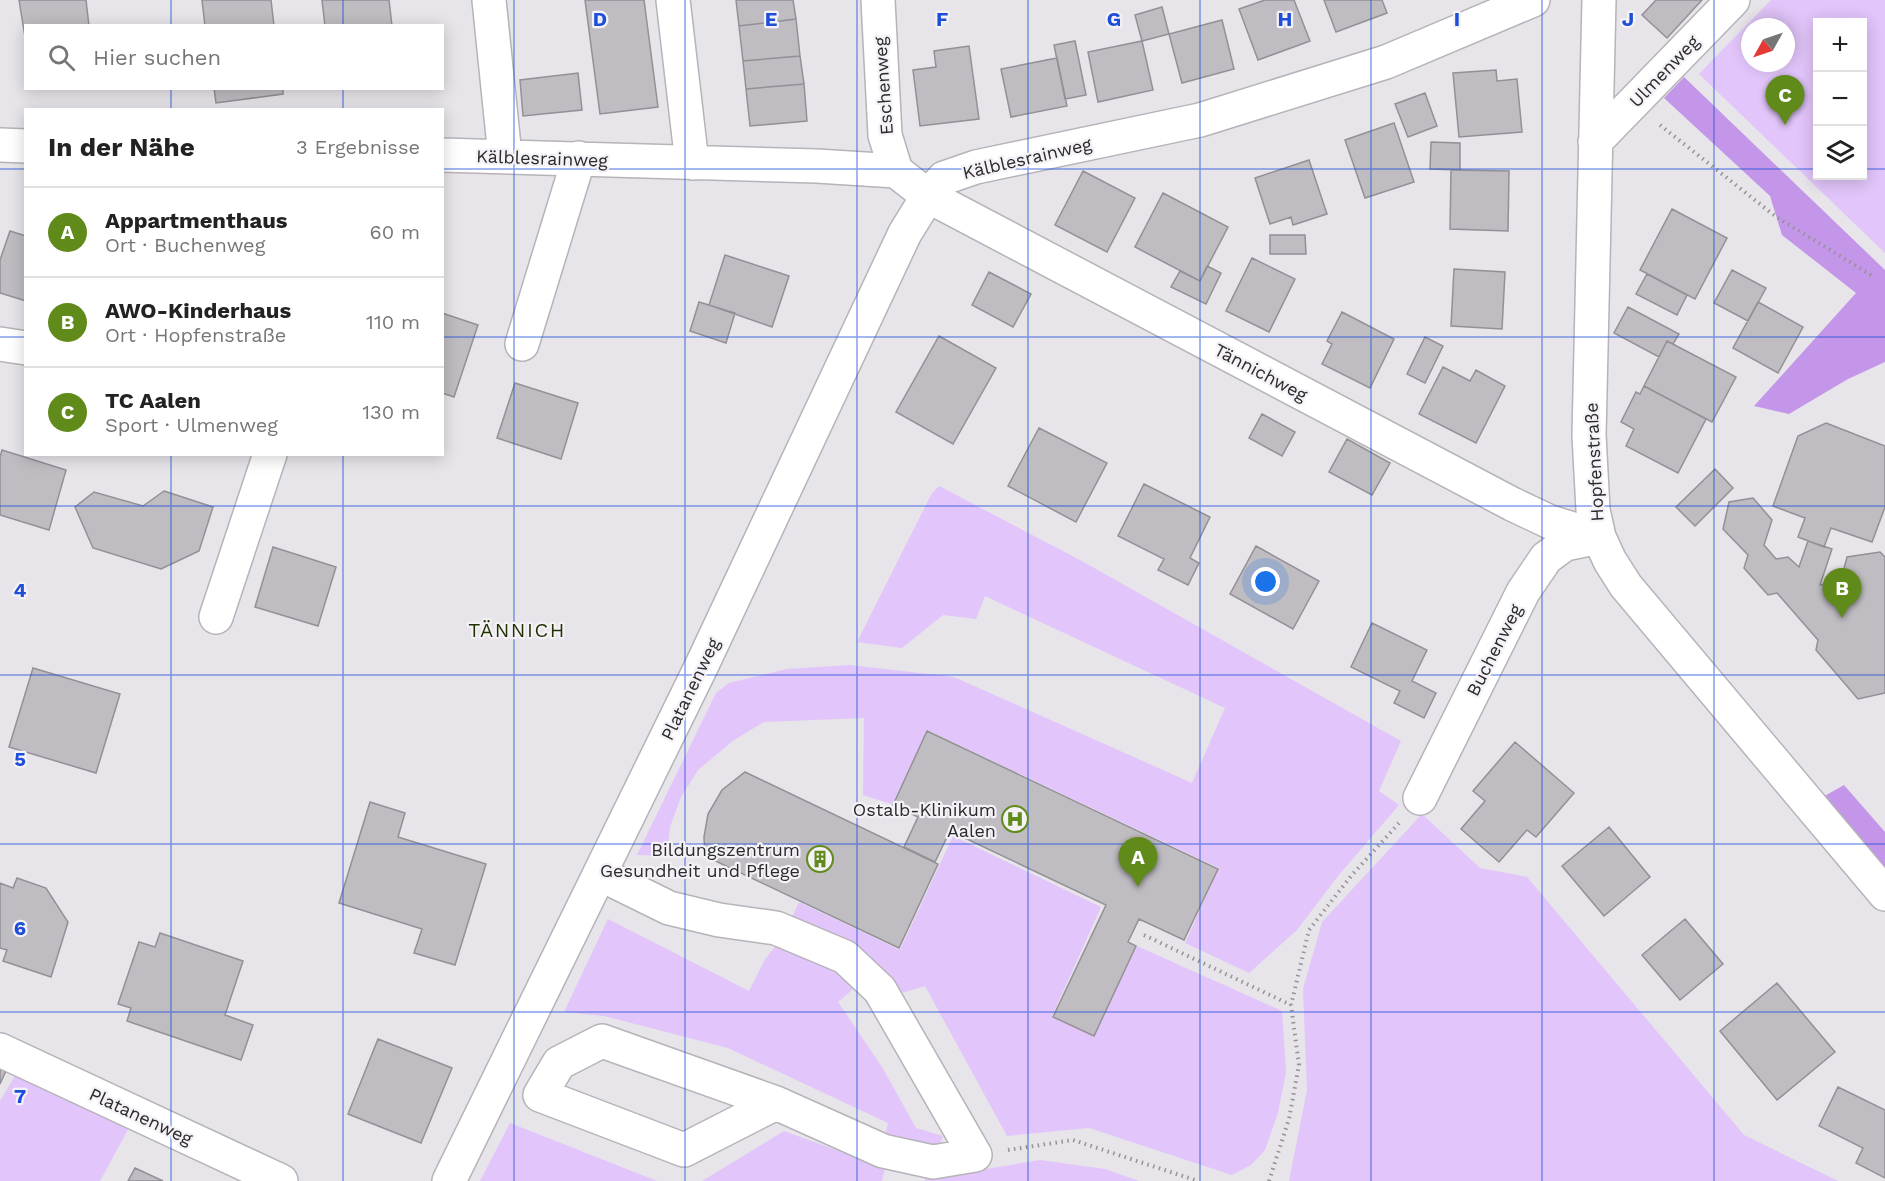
<!DOCTYPE html>
<html lang="de">
<meta charset="utf-8">
<style>
:root{--surface:#fff;--page:#f6f6f6;--text:#222;--muted:#767676;--line:#e0e0e0;--accent:#608b1b}
body{margin:0;font-family:"Work Sans",sans-serif;background:var(--page);color:var(--text)}
.controls{position:absolute;right:18px;top:18px;display:grid;overflow:hidden;border-radius:0px;box-shadow:0 3px 15px #0003}
.controls button{width:54px;height:54px;display:grid;place-items:center;padding:0;border:0;border-bottom:2px solid var(--line);background:var(--surface);color:var(--text);font:30px sans-serif}
.compass{position:absolute;left:1741px;top:18px;width:54px;height:54px;border-radius:50%;background:var(--surface);box-shadow:0 3px 15px #0003;rotate:230deg}
.you{position:absolute;left:1266px;top:582px;width:21px;height:21px;margin:-15px;border:4px solid #fff;border-radius:50%;background:#1a73e8;box-shadow:0 0 0 9px #1a73e833}
.badge{display:grid;place-items:center;width:39px;height:39px;border-radius:50%;background:var(--accent);color:#fff;font-size:20px;font-weight:700}
.pin{position:absolute;translate:-50% -50px;filter:drop-shadow(0 2px 3px #0008)}
.pin::after{content:'';position:absolute;top:32px;width:21px;height:18px;background:inherit;clip-path:polygon(0 0,100% 0,50% 100%)}
.list{margin:0;padding:0;list-style:none}
h2{display:flex;justify-content:space-between;align-items:center;height:78px;margin:0;padding:0 24px;font-size:26px}
h2 small{font-size:20px;font-weight:400;color:var(--muted)}
.list li{display:grid;grid-template-columns:39px 1fr auto;gap:18px;align-items:center;box-sizing:border-box;height:90px;padding:0 24px;border-top:2px solid var(--line)}
.list b{display:block;font-size:22px;white-space:nowrap}
.list p{margin:0;font-size:20px;white-space:nowrap;color:var(--muted)}
.list em{font-size:20px;font-style:normal;color:var(--muted)}
.icon{flex:none;width:33px;height:33px;fill:none;stroke:currentColor;stroke-width:2;stroke-linecap:round;stroke-linejoin:round}
.map{position:relative;flex:none;width:1885px;height:1181px;overflow:hidden}
.search{position:absolute;background:var(--surface);box-shadow:0 3px 15px #0003;left:24px;top:24px;width:420px;height:66px;display:flex;align-items:center;gap:15px;box-sizing:border-box;padding:0 21px;border-radius:0px;color:var(--muted);font-size:22px}
.panel{position:absolute;background:var(--surface);box-shadow:0 3px 15px #0003;left:24px;top:108px;width:420px;height:348px;border-radius:0px}
.map>svg:first-child{display:block}
</style>
<div class="map">
<svg width="1885" height="1181" viewBox="0 0 1885 1181">
<rect width="100%" height="100%" fill="#e7e4ea"/>
<path fill="#e2c5fa" fill-rule="evenodd" d="M1771 0H1885V253L1699 74ZM1862 22V176H1818V22ZM1750 27H1786V63H1750Z
M939 486 1080 560 1401 741 1379 791 1399 805 1338 876 1297 930 1249 973 1185 943 1219 868 927 730 892 804 863 795 864 718 764 722 734 740 698 770 681 797 670 827 667 856 637 855 716 693 729 683 787 669 850 665 954 677 1192 783 1225 708 985 596 976 619 943 615 902 648 857 642 932 493Z
M1422 814 1480 868 1527 877 1744 1135 1838 1181H1289L1307 1090 1303 989 1322 922Z
M953 836 1101 907 1052 1016 1094 1036 1137 946 1282 1011 1286 1072 1278 1113 1265 1150 1251 1165 1232 1175 1089 1128 1007 1136 925 986 898 994 791 920 799 902 900 950Z
M608 919 749 991 765 959 775 947 794 944 858 985 838 1002 882 1067 916 1128 943 1136 940 1143 932 1150 885 1137 888 1123 728 1048 604 1016 564 1012Z
M19 1069 131 1124 100 1181H0V1101Z
M510 1123 657 1181H480Z
M784 1131 885 1168 882 1181H702Z
M1040 1160 1105 1169 1139 1181H925V1179Z"/>
<path fill="#c496e9" d="M1684 77 1885 270V362L1848 379 1789 414 1754 406 1856 293 1782 235 1770 196 1664 98Z
M1844 785 1885 832V874L1821 798Z"/>
<path fill="#bfbcc2" stroke="#939096" stroke-width="1.5" d="M19 0H86L89 26H26V43Z
M202 0H271L274 26H205Z
M322 0H389L392 26H325Z
M585 0H644L658 107 600 114Z
M736 0H793L796 19 739 26Z
M1265 0H1294L1310 41 1258 60 1239 9Z
M1324 0H1382L1387 13 1336 32Z
M1656 0H1702L1667 38 1642 15Z
M1162 7 1169 34 1142 41 1135 15Z
M796 19 800 56 743 61 739 26Z
M1222 20 1234 69 1182 83 1169 34Z
M1075 41 1086 95 1065 99 1054 45Z
M1142 41 1153 90 1098 102 1088 52Z
M969 46 979 119 920 126 913 70 936 67 934 51Z
M800 56 804 84 746 89 743 61Z
M1057 58 1067 106 1011 117 1001 69Z
M1496 70 1497 81 1517 79 1522 132 1459 137 1453 73Z
M578 73 582 110 523 116 520 80Z
M804 84 807 121 750 126 746 89Z
M214 88H283V94L216 103Z
M1425 93 1437 126 1408 137 1395 104Z
M1394 123 1414 182 1365 198 1345 140Z
M1431 142 1460 143V170L1430 169Z
M1309 160 1327 214 1293 225 1291 217 1270 224 1255 178Z
M1451 170 1509 171 1508 231 1450 229Z
M1083 171 1135 198 1107 252 1055 225Z
M1163 193 1228 227 1200 281 1135 247Z
M1672 209 1727 238 1695 299 1640 270Z
M10 231 26 236V301L0 293V260Z
M1270 235H1305L1306 254H1270Z
M725 255 789 276 772 327 709 305Z
M1252 258 1295 279 1269 332 1226 311Z
M1207 266 1221 273 1206 304 1171 287 1180 271 1200 281Z
M1454 269 1505 272 1502 329 1451 326Z
M1732 270 1766 288 1748 321 1714 303Z
M989 272 1031 294 1013 327 972 305Z
M1647 274 1687 295 1677 315 1636 294Z
M699 302 735 313 726 343 690 331Z
M1758 302 1803 327 1778 373 1733 348Z
M1628 307 1679 334 1673 344 1667 341 1659 357 1614 333Z
M1342 312 1394 339 1370 388 1322 364 1332 344 1327 341Z
M442 313 478 325 454 397 442 393Z
M939 336 996 368 953 444 896 412Z
M1425 337 1443 346 1425 383 1407 374Z
M1667 341 1736 377 1712 422 1644 386Z
M1443 367 1470 381 1476 370 1505 386 1476 443 1419 414Z
M515 383 578 403 561 459 497 438Z
M1644 386 1706 419 1678 473 1626 446 1634 429 1621 422 1636 392 1640 394Z
M1262 414 1295 432 1282 456 1249 438Z
M1826 423 1885 446V507L1872 542 1831 528 1824 547 1798 537 1805 518 1773 506 1798 436Z
M1039 428 1107 463 1076 522 1008 486Z
M1347 439 1390 463 1372 495 1329 472Z
M2 450 66 470 49 530 0 515V457Z
M1715 469 1733 488 1695 526 1676 507Z
M1144 484 1210 517 1190 558 1199 563 1188 585 1158 570 1164 559 1118 536Z
M164 491 213 507 199 551 161 569 93 548 75 507 94 492 143 506Z
M1753 498 1772 520 1764 545 1776 559 1788 557 1799 567 1808 541 1832 549 1820 585 1841 580 1847 557 1880 552 1885 557V693L1858 699 1816 650 1818 640 1777 593 1768 595 1744 568 1748 555 1723 529 1729 502Z
M1256 546 1319 581 1293 629 1230 594Z
M273 547 336 567 318 626 255 607Z
M1372 623 1427 650 1412 681 1436 693 1424 718 1394 703 1400 691 1351 667Z
M33 668 120 694 96 773 9 747Z
M927 731 1218 869 1184 940 1139 919 1128 942 1136 946 1094 1036 1053 1017 1106 905 950 831 935 862 904 847 918 817 893 805Z
M1515 742 1574 793 1536 837 1527 830 1499 862 1461 829 1485 801 1473 791Z
M745 772 938 864 899 948 705 856 704 837 708 814 722 790Z
M370 802 405 813 398 837 486 864 455 965 414 953 422 929 339 903Z
M1609 827 1650 877 1604 916 1562 866Z
M17 878 46 888 68 922 51 977 3 961 7 950 0 948V883L13 888Z
M1685 919 1723 964 1680 1000 1642 955Z
M160 933 243 961 225 1015 253 1025 241 1060 127 1021 131 1008 118 1004 139 942 155 947Z
M1777 983 1835 1052 1777 1100 1720 1031Z
M378 1039 452 1068 421 1143 348 1114Z
M0 1058 10 1062 0 1084Z
M1838 1087 1885 1110V1178L1856 1163 1863 1148 1819 1126Z
M135 1168 163 1181H128Z"/>
<g fill="none" stroke-linecap="round" stroke-linejoin="round">
<defs>
<path id="minor" d="M489 0 505 156
M673 0 692 163
M878 0 885 135 896 171
M1599 0 1589 435 1593 510 1599 537 1610 561 1626 586 1885 894
M1595 142 1733 0
M0 145 26 146
M442 155 817 166 896 171 928 196 1512 504 1550 522 1599 537
M0 344 26 348
M522 344 579 158
M216 617 270 454
M1420 798 1523 592 1546 558 1565 544 1599 537
M600 874 669 908 719 920 776 928 845 957 880 990 975 1155 933 1162 883 1151 776 1103 602 1041 559 1063 540 1095 684 1150 776 1103
M0 1050 281 1181
M449 1181 701 667 905 233 928 196 944 178 976 167 1200 120 1386 62 1533 0"/>
</defs>
<use href="#minor" stroke="#b6b3b9" stroke-width="36"/>
<path stroke="#959397" stroke-width="4" stroke-dasharray="1.5 4.5" stroke-linecap="butt" d="M1660 125 1775 216 1874 277
M1144 935 1291 1005
M1008 1150 1073 1140 1198 1181
M1269 1181 1289 1119 1299 1065 1291 1005 1309 930 1351 876 1399 823"/>
<use href="#minor" stroke="#fff" stroke-width="33"/>
</g>
<path fill="none" stroke="#1d4ed8" stroke-width="1.5" stroke-opacity="0.55" d="M171 0V26M343 0V26M514 0V1181M685 0V1181M857 0V1181M1028 0V1181M1200 0V1181M1371 0V1181M1542 0V1181M1714 0V1181M171 88V110M343 88V110M0 169H26M442 169H1818M1862 169H1885M0 337H26M442 337H1885M171 454V1181M343 454V1181M0 506H1885M0 675H1885M0 844H1885M0 1012H1885"/>
<defs>
<symbol id="hospital-ring" viewBox="-11 -11 22 22"><circle r="9.5" fill="#f4f1f7" stroke="#608b1b" stroke-width="1.5"/><path d="M-5-5h3v3.5h4V-5h3V5h-3V1.5h-4V5h-3Z" fill="#608b1b"/></symbol>
<symbol id="building-ring" viewBox="-11 -11 22 22"><circle r="9.5" fill="#f4f1f7" stroke="#608b1b" stroke-width="1.5"/><path d="M-4-6H4V6H1V3H-1V6H-4ZM-2.5-4.3h1.7v1.8h-1.7ZM.8-4.3h1.7v1.8H.8ZM-2.5-1h1.7V.8h-1.7ZM.8-1h1.7V.8H.8Z" fill="#608b1b"/></symbol>
</defs>
<g fill-rule="evenodd">
<use href="#hospital-ring" x="1000" y="804" width="30" height="30"/>
<use href="#building-ring" x="805" y="844" width="30" height="30"/>
</g>
<g text-anchor="middle" dominant-baseline="central" stroke-width="4.5" stroke-linejoin="round" paint-order="stroke">
<g font-size="18" fill="#2b2a2c" stroke="#f4f1f7">
<text transform="translate(1664 71) rotate(-46)">Ulmenweg</text>
<text transform="translate(883 86) rotate(-94)">Eschenweg</text>
<text transform="translate(542 158) rotate(2)">Kälblesrainweg</text>
<text transform="translate(1027 158) rotate(-13)">Kälblesrainweg</text>
<text transform="translate(1261 372) rotate(28)">Tännichweg</text>
<text transform="translate(1594 462) rotate(-93)">Hopfenstraße</text>
<text transform="translate(1494 650) rotate(-63)">Buchenweg</text>
<text transform="translate(690 689) rotate(-64)">Platanenweg</text>
<text transform="translate(141 1116) rotate(25)">Platanenweg</text>
</g>
<g font-size="18" fill="#2b2a2c" stroke="#f4f1f7" text-anchor="end">
<text x="996" y="809">Ostalb-Klinikum<tspan x="996" dy="21">Aalen</tspan></text>
<text x="800" y="849">Bildungszentrum<tspan x="800" dy="21">Gesundheit und Pflege</tspan></text>
</g>
<g font-size="20" letter-spacing="1.5" fill="#1f3300" stroke="#f4f1f7">
<text x="517" y="630">TÄNNICH</text>
</g>
</g>
<g font-size="20" text-anchor="middle" font-weight="bold" fill="#1d4ed8" stroke="#f4f1f7" stroke-width="4.5" stroke-linejoin="round" paint-order="stroke">
<text x="600" y="26">D</text>
<text x="771" y="26">E</text>
<text x="942" y="26">F</text>
<text x="1114" y="26">G</text>
<text x="1285" y="26">H</text>
<text x="1457" y="26">I</text>
<text x="1628" y="26">J</text>
<text x="20" y="597">4</text>
<text x="20" y="766">5</text>
<text x="20" y="935">6</text>
<text x="20" y="1103">7</text>
</g>
</svg>
<div class="controls">
<button>+</button>
<button>−</button>
<button><svg class="icon" aria-label="layers" viewBox="0 0 24 24"><path d="M12 4l9 5-9 5-9-5zM3 14l9 5 9-5"/></svg></button>
</div>
<svg class="compass" viewBox="-18 -18 36 36"><path d="M0-13l5 13h-10z" fill="#e53935"/><path d="M0 13l5-13h-10z" fill="#767676"/></svg>
<div class="you"></div>
<div class="pin badge" style="left:1138px;top:887px">A</div>
<div class="pin badge" style="left:1842px;top:618px">B</div>
<div class="pin badge" style="left:1785px;top:125px">C</div>
<div class="search"><svg class="icon" aria-label="search" viewBox="0 0 24 24"><circle cx="10" cy="10" r="6"/><path d="M15 15l6 6"/></svg>Hier suchen</div>
<section class="panel">
<h2>In der Nähe<small>3 Ergebnisse</small></h2>
<ul class="list">
<li><span class="badge">A</span><div><b>Appartmenthaus</b><p>Ort · Buchenweg</p></div><em>60 m</em></li>
<li><span class="badge">B</span><div><b>AWO-Kinderhaus</b><p>Ort · Hopfenstraße</p></div><em>110 m</em></li>
<li><span class="badge">C</span><div><b>TC Aalen</b><p>Sport · Ulmenweg</p></div><em>130 m</em></li>
</ul>
</section>
</div>
